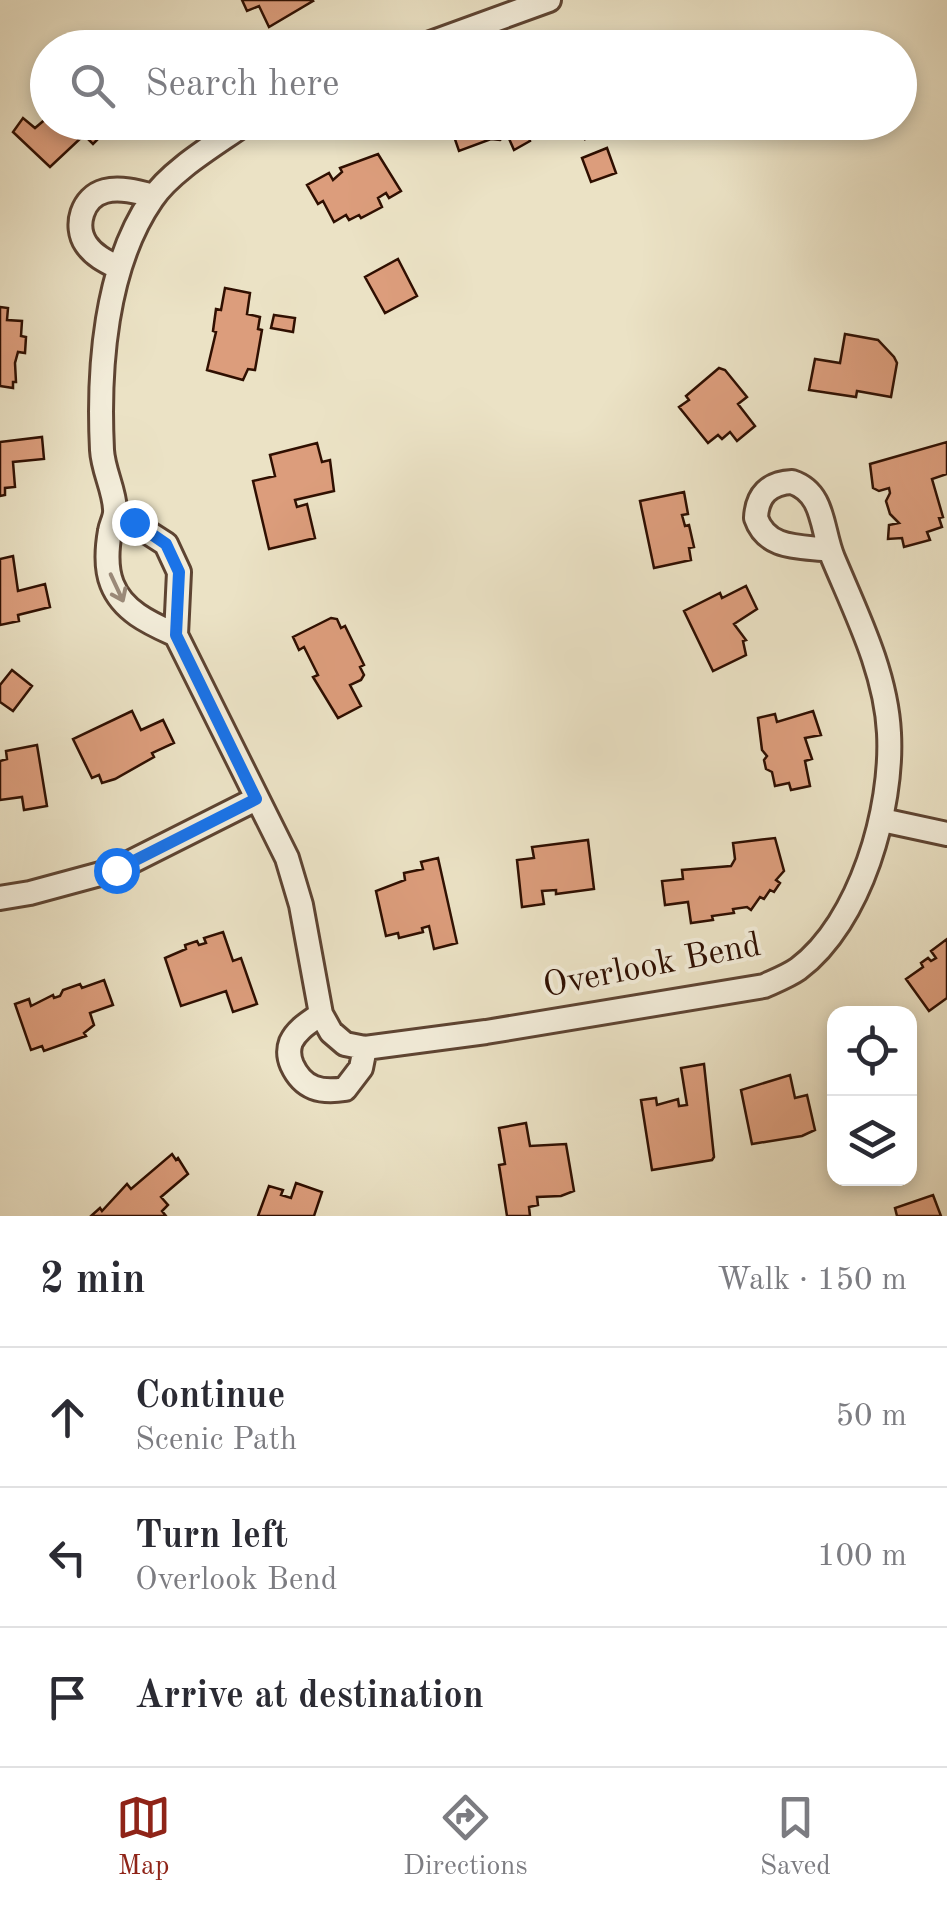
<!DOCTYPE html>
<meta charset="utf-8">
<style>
:root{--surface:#fff;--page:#f2f2f3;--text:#2b2b33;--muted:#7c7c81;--line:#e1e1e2;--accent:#8f2418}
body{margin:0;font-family:"Old Standard TT",serif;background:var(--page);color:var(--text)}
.controls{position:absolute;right:30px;bottom:30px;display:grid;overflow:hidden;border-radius:20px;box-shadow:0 5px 15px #0003}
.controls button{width:90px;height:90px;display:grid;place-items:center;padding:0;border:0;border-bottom:2px solid var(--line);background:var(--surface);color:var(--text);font:50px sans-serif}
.stop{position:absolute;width:30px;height:30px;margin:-22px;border:8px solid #1a73e8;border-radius:50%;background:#fff}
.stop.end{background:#1a73e8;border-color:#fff;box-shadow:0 2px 10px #0008}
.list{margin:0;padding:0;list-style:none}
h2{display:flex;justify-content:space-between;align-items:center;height:130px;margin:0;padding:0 40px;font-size:42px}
h2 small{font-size:32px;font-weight:400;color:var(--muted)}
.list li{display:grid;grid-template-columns:65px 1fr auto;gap:30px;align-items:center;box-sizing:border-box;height:140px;padding:0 40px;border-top:2px solid var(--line)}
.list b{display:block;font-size:38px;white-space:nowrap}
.list p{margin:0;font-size:32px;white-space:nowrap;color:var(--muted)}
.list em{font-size:32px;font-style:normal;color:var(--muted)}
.icon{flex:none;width:55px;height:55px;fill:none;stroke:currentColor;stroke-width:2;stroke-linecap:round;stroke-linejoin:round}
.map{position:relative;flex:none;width:947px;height:1216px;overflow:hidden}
.search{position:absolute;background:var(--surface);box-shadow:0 5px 15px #0003;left:30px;right:30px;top:30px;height:110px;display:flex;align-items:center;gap:25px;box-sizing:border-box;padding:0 35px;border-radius:55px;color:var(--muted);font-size:38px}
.sheet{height:550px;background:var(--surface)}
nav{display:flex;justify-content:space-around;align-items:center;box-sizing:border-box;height:140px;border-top:2px solid var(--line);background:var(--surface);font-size:28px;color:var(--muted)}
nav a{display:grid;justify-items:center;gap:5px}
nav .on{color:var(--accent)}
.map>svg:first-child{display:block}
</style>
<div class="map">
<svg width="947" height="1216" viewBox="0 0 947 1216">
<rect width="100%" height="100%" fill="#ebe2c5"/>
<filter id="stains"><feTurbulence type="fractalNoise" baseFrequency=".002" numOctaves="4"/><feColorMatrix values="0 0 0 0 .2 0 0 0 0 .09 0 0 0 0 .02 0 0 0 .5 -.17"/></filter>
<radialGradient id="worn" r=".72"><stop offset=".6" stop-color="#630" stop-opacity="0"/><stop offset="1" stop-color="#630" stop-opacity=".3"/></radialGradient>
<path fill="#dc9d7c" stroke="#2f0f01" stroke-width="2.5" d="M242 0H312L313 1 269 27 259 6 247 11Z
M169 33 181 48H147L153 46Z
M796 37 801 42 812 38 815 45 827 40 829 48H779Z
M48 117V122H103L109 128 93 144 84 135 50 167 13 132 23 118 35 128Z
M449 122H523L530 141 514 150 507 134 500 140 491 139 459 151Z
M579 122H640L605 136 603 132 585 139Z
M607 148 616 173 591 182 582 158Z
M378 154 401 191 389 198 386 193 378 198 382 207 361 218 359 215 349 220 346 215 334 222 323 201 318 204 307 185 329 173 333 180 342 172 340 168Z
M398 259 417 296 385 313 365 277Z
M225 288 250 293 247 314 260 317 258 329 262 330 255 370 248 369 243 380 207 370 216 332 213 331 216 309 221 310Z
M0 307 8 308 7 320 22 321 21 336 26 337 25 353 18 352 15 363 16 382H13V388L0 386Z
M274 315 295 318 293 332 271 328Z
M845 334 878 340 894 357 897 363 891 397 857 391 856 397 809 390 815 359 840 363Z
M719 368 725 370 747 397 738 404 755 426 737 441 730 432 722 439 718 435 708 443 679 407 689 400 686 396Z
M42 437 44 459 13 462 15 487 5 488V495L0 496V442Z
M947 442V474L932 479 943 517 939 518 942 527 927 532 930 540 904 547 902 538 888 539 889 525 899 523 890 514 886 501 890 493 889 488 879 491 873 488 870 464Z
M317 443 322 462 330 460 334 491 295 500 297 507 307 504 315 538 269 549 253 481 275 476 270 455Z
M684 492 688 514 682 515 685 526 689 525 694 547 689 548 691 560 654 568 640 501Z
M13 556 18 591 45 584 50 607 18 615 19 621 0 625V559Z
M746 586 757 609 734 624 746 640 743 641 746 655 713 671 684 611 720 593 722 598Z
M331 618 337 619 341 628 345 626 364 665 360 667 364 675 361 680 350 685 361 706 338 718 313 677 318 675 304 647 299 650 293 637Z
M12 670 32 686 13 711 0 702V685Z
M132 711 141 730 163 720 174 743 152 753 154 757 115 779 102 783 99 775 92 778 73 739Z
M813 711 821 735 805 738 812 759 805 761 810 786 791 790 789 783 775 786 772 772 766 769 764 760 767 756 762 750 758 718 775 714 777 722Z
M37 745 47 806 24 810 22 797 0 800V761L7 759 6 751Z
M775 838 784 871 776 880 780 883 774 892 770 890 764 899 760 897 751 910 747 907 733 909 734 913 712 916 713 920 691 923 688 902 665 905 662 881 683 879 682 870 731 866 735 859 733 843Z
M588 840 594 889 556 894V890L542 891 544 904 522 907 517 860 534 858 532 847Z
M438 858 457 943 434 949 429 926 422 928 423 932 399 938 398 933 386 936 376 891 405 880 404 873 423 869 421 862Z
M223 932 233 961 241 958 257 1004 233 1012 226 991 181 1006 165 958 186 949 185 945 197 941 199 945 206 943 204 938Z
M947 939V998L929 1011 906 979 923 967 921 963 928 958 931 961 936 958 931 951Z
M104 980 113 1005 90 1013 94 1025 84 1033 86 1036 44 1051 42 1046 31 1050 15 1004 29 999 31 1006 53 995 54 998 60 996 63 990 80 984 82 988Z
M704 1064 714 1157 712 1160 652 1170 641 1100 656 1098 657 1105 678 1099 679 1106 687 1105 681 1068Z
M790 1075 795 1098 807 1095 815 1130 802 1136 752 1144 741 1090Z
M526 1123 530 1146 566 1144 574 1191 561 1196 537 1197 538 1205 529 1207 530 1216H507L499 1165 505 1164 499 1128Z
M172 1154 176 1160 178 1158 188 1174 161 1197 168 1205 162 1211 166 1216H91L100 1208 102 1211 127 1184 131 1189Z
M296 1183 322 1192 314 1216H258L269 1186 283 1190 281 1195 291 1198Z
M933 1195 941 1216H897L895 1208Z"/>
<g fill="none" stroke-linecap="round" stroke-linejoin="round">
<defs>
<path id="minor" d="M417 48 549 0
M119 268C107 262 94 256 86 244 74 226 82 197 105 191 120 187 138 192 153 196
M116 512 166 544 179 572 176 635 287 858 301 905 321 1014 331 1032 345 1044 365 1048 486 1032 764 986C775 981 788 976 798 969 861 922 893 808 889 733 886 672 856 613 833 558 821 529 825 493 792 482 769 483 757 495 756 518 767 550 800 546 830 550
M176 635C152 624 123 612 112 584 106 569 107 548 110 531 111 524 116 517 115 509 114 489 103 470 102 450 98 369 105 267 152 199 171 170 218 143 247 122
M882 820 947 834
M0 898 30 893 115 870 256 799
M321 1014C310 1022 297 1029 291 1042 288 1050 289 1058 292 1065 303 1089 321 1093 345 1089L361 1068 365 1048"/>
</defs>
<use href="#minor" stroke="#5e4432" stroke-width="28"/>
<use href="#minor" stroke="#f2ecd9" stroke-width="22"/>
</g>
<defs><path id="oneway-shaft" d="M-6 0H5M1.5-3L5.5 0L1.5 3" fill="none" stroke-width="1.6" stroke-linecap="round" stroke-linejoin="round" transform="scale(2.5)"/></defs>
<use stroke="#9a8978" href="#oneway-shaft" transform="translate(117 588) rotate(65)"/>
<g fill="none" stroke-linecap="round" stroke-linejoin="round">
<path stroke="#1a73e8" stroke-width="12" d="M116 870 256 799 176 635 179 572 166 544 134 522"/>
</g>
<g text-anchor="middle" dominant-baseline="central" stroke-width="8" stroke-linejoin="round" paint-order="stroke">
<g font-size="35" fill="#2f0f01" stroke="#f2ecd9">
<text transform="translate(652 966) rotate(-11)">Overlook Bend</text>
</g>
</g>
<rect width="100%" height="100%" filter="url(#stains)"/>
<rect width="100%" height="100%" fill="url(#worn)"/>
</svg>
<div class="controls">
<button><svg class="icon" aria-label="locate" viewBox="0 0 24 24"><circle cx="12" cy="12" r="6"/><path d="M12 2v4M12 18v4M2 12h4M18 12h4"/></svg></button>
<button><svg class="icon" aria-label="layers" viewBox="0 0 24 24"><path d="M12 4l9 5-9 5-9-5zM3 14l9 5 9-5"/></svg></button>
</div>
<div class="stop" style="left:116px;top:870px"></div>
<div class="stop end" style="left:134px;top:522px"></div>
<div class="search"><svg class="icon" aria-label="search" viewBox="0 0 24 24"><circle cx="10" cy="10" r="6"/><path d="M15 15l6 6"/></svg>Search here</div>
</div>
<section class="sheet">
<h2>2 min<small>Walk · 150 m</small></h2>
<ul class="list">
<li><svg class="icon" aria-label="ahead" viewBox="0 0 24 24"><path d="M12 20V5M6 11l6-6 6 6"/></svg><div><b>Continue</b><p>Scenic Path</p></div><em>50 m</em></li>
<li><svg class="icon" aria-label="left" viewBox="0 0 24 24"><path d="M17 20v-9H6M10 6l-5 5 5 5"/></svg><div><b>Turn left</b><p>Overlook Bend</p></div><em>100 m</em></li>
<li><svg class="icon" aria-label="arrive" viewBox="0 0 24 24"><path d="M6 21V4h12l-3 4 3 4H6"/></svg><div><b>Arrive at destination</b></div></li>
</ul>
</section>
<nav>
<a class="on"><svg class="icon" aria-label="map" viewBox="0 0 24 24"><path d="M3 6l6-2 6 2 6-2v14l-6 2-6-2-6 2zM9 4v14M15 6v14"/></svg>Map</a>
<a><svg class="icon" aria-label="directions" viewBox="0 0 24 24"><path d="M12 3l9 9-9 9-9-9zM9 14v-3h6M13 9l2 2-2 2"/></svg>Directions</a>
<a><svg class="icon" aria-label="saved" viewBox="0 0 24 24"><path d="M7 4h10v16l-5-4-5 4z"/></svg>Saved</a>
</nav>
